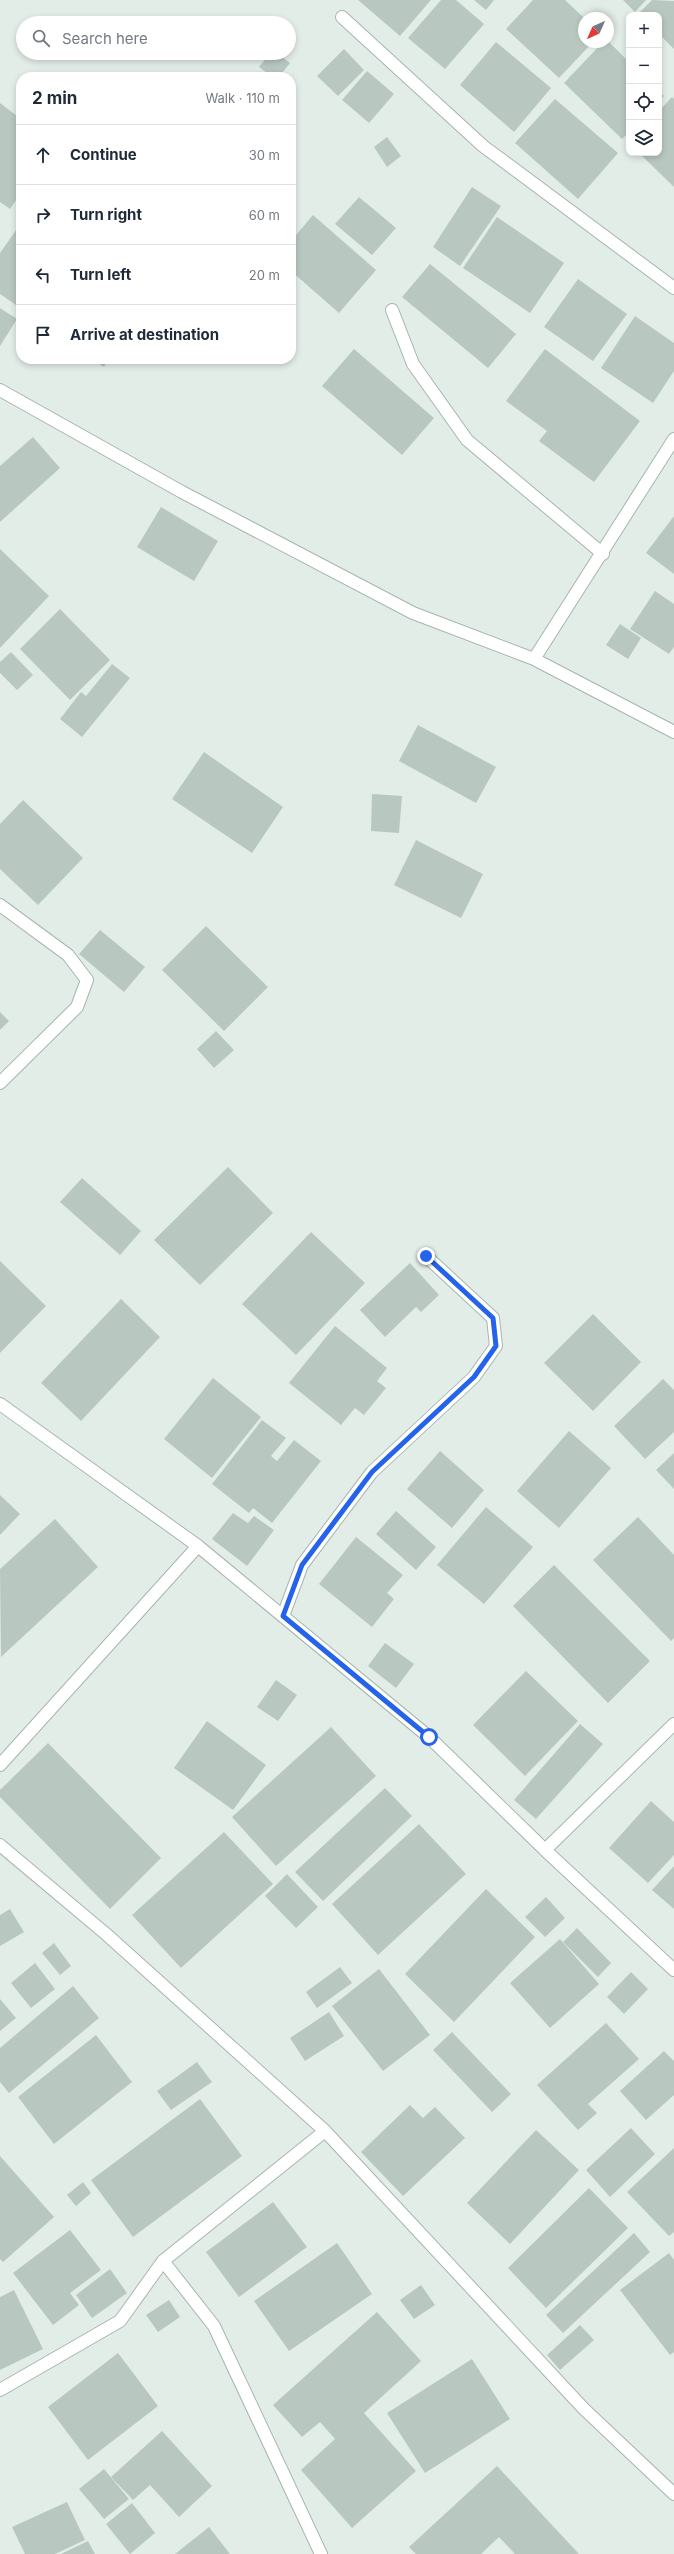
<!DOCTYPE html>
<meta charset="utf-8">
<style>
:root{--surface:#fff;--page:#f6f6f7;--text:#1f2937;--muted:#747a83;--line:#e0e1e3}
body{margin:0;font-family:Inter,sans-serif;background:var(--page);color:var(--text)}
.controls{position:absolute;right:12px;top:12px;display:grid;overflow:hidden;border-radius:8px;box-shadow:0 2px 6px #0003}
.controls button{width:36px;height:36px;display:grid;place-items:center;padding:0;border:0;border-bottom:1px solid var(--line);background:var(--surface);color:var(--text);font:20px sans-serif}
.compass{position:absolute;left:578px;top:12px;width:36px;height:36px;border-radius:50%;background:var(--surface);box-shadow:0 2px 6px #0003;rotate:225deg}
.stop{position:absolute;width:12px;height:12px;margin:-9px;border:3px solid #2563eb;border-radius:50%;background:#fff}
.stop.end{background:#2563eb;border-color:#fff;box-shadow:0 1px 4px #0008}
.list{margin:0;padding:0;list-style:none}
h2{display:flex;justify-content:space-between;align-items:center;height:52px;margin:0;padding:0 16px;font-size:17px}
h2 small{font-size:13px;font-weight:400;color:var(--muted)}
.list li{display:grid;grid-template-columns:26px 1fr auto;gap:12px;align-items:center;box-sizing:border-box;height:60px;padding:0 16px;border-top:1px solid var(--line)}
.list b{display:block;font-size:15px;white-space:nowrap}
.list em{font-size:13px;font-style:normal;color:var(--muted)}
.icon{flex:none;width:22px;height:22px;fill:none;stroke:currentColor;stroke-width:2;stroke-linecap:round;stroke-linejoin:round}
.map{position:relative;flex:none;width:674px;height:2554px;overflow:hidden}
.search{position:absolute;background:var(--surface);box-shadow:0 2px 6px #0003;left:16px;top:16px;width:280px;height:44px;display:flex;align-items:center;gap:10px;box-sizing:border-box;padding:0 14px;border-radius:22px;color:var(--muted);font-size:15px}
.panel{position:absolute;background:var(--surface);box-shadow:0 2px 6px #0003;left:16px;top:72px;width:280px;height:292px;border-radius:16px}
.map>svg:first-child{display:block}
</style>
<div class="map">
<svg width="674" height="2554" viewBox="0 0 674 2554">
<rect width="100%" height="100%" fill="#e3ede8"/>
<path fill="#b8c8c1" d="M358 0H431L400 36Z
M441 0H456L484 24 445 69 408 38Z
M474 0H494L486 10Z
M533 0H565L584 18V42H593L559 78 506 29Z
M623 0H646L635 12Z
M652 0 674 1V49L659 34V15H641L639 13Z
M496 42 551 88 514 132 460 85Z
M603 42H609L629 62V132L622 139 564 83Z
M344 49 364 70 338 96 317 76Z
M270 53H277L290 63 279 77H272L259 67Z
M367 71 394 94 369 123 342 100Z
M659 91 664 96 659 101Z
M672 97 674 99V187L639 153H659V111Z
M555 99 618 153 578 199 515 143Z
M0 103 21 119V193L10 209 0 202Z
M387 137 401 156 387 167 374 147Z
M472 187 501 206 460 266 433 247Z
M359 197 396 228 372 255 335 224Z
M313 215 376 270 339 313 291 271V241Z
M497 217 564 263 530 313 463 268Z
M21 223V304L19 307 0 294V253Z
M430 264 516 334 488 368 402 297Z
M578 279 627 314 593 361 544 327Z
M0 308 17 319 0 346Z
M635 316 674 343V371L653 403 601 368Z
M354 349 434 418 402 455 322 386Z
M545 349 640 421 594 482 539 441 547 431 506 401Z
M91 359H108L104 367Z
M33 437 60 468 0 522V466Z
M161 507 218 541 194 581 137 547Z
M674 516V574L646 553Z
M0 549 49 596 0 648Z
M655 591 674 604V647L669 654 630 629Z
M60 609 110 660 70 700 20 649Z
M620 624 641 638 628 659 606 645Z
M11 652 33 675 17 690 0 673V662Z
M112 664 130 678 82 737 60 719 81 692 86 696Z
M418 725 496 767 476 803 399 761Z
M204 752 283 807 252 853 172 799Z
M372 794 402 796 399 833 371 831Z
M23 800 83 858 38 905 0 869V824Z
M416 840 483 874 461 918 394 885Z
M206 926 268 987 224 1031 162 970Z
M100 930 145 967 124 992 79 954Z
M0 1012 9 1021 0 1030Z
M216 1031 234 1050 214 1068 197 1049Z
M228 1167 273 1213 200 1285 154 1240Z
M82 1178 141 1231 120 1255 60 1202Z
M311 1232 365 1283 296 1355 242 1304Z
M0 1261 46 1306 0 1353Z
M410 1263 439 1295 421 1312 416 1307 385 1337 360 1310Z
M121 1299 160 1337 81 1421 41 1383Z
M593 1314 641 1362 593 1411 544 1363Z
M335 1326 387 1368 377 1381 386 1388 364 1415 355 1408 341 1425 289 1383Z
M213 1378 261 1417 212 1478 164 1439Z
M663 1379 674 1390V1432L645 1459 614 1426Z
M262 1420 286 1438 271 1456 277 1461 294 1440 321 1461 272 1523 253 1508 249 1513 212 1484Z
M569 1431 611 1468 559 1528 517 1491Z
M440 1451 484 1490 452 1528 407 1489Z
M674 1453V1489L656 1470Z
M0 1495 20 1514 0 1535Z
M486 1507 533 1547 484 1604 437 1565Z
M396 1511 436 1547 416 1570 376 1534Z
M233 1513 248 1523 254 1516 274 1530 247 1566 212 1539Z
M638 1517 674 1555V1638L671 1641 593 1560Z
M55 1519 98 1567 1 1657 0 1569Z
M356 1537 403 1575 387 1593 394 1599 372 1627 319 1584Z
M554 1565 650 1661 608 1703 513 1606Z
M385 1643 414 1664 396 1688 368 1666Z
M526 1671 578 1721 525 1776 473 1725Z
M276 1680 297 1695 278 1721 257 1707Z
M207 1721 266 1765 233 1810 174 1768Z
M580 1724 603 1744 536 1819 514 1800Z
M331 1727 376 1776 276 1866 232 1817Z
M48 1743 161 1858 110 1909 0 1797V1790Z
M385 1788 412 1816 323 1901 295 1872Z
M651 1801 674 1822V1855L648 1883 609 1848Z
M419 1824 466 1874 378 1955 332 1904Z
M224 1832 273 1884 181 1968 132 1915Z
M674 1866V1909L652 1890Z
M287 1874 318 1907 296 1928 265 1896Z
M486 1889 535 1937 454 2022 405 1974Z
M546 1897 565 1918 545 1937 525 1917Z
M10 1909 24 1932 0 1946V1915Z
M577 1928 611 1963 598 1977 563 1942Z
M560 1939 599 1984 550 2028 510 1983Z
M54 1943 71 1966 60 1975 42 1953Z
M35 1963 55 1989 31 2008 11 1983Z
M340 1967 352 1983 317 2008 306 1992Z
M379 1969 430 2035 383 2071 332 2006Z
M631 1972 648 1989 624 2014 607 1997Z
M73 1986 99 2018 9 2093 0 2082V2048Z
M0 1999 16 2018 0 2031Z
M329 2012 344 2036 305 2061 290 2038Z
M606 2023 639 2059 588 2104 597 2113 578 2130 537 2085Z
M452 2032 511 2094 492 2112 433 2050Z
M96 2035 132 2082 54 2144 18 2097Z
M664 2051 674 2061V2095L646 2120 620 2091Z
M197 2062 212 2082 171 2110 157 2091Z
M200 2099 242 2156 133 2237 91 2180Z
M410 2105 423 2118 435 2107 465 2138 403 2196 361 2152Z
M631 2128 655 2154 610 2197 586 2170Z
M536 2130 579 2170 510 2244 467 2203Z
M674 2148V2232L669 2236 627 2192Z
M0 2156 54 2217 3 2262 0 2259Z
M83 2182 91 2193 76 2206 67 2195Z
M589 2188 628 2228 546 2308 508 2268Z
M273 2202 307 2247 239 2297 206 2252Z
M70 2230 101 2270 70 2293 79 2305 53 2325 13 2273Z
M634 2233 650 2252 563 2333 546 2315Z
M337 2243 372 2294 289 2351 254 2301Z
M669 2253 674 2260V2352L670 2355 620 2290Z
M110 2269 127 2293 92 2318 76 2295Z
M421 2285 435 2305 414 2319 400 2300Z
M14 2290 43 2349 0 2370V2297Z
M169 2300 180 2317 158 2332 146 2315Z
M377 2312 421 2361 364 2413 416 2471 352 2528 301 2470 335 2439 320 2422 302 2437 273 2405Z
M580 2325 594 2340 560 2370 547 2355Z
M118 2353 158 2406 88 2460 48 2407Z
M472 2359 510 2419 425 2473 387 2413Z
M162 2431 212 2486 179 2517 150 2485 133 2500 111 2477Z
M497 2466 579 2554H515L499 2537 481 2554H416L409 2547Z
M104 2469 129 2499 104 2519 79 2489Z
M67 2502 85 2540 55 2554H25L12 2527Z
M132 2503 155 2533 130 2554 106 2524Z
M209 2527 230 2554H175Z
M88 2541 95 2554H61Z"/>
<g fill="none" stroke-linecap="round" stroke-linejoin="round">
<defs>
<path id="minor" d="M342 17 483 146 674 288
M392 310 413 364 467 440 603 554
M0 390 182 492 413 613 534 659 674 732
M534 659 674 439
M0 905 68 955 87 980 77 1007 0 1083
M0 1404 198 1546 429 1737 545 1850 674 1970
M283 1616 302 1565 372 1472 474 1377 496 1346 493 1318 426 1256
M0 1765 198 1546
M0 1845 106 1934 325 2131 584 2409 674 2494
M545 1850 674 1724
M163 2261 214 2326 321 2554
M0 2390 120 2321 163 2261 325 2131"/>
</defs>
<use href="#minor" stroke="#a6b5af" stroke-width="14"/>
<use href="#minor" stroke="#fff" stroke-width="12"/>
</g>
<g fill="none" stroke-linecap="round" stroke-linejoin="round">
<path stroke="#2563eb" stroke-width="5" d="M426 1256 493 1318 496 1346 474 1377 372 1472 302 1565 283 1616 429 1737"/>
</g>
</svg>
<div class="controls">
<button>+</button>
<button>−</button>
<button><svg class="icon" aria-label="locate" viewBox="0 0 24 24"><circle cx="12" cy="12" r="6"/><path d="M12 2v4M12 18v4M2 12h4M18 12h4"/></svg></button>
<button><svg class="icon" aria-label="layers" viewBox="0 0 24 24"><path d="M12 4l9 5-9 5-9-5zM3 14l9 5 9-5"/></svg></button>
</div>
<svg class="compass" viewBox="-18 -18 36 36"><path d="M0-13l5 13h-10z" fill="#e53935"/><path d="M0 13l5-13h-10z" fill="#747a83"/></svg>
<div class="stop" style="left:429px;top:1737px"></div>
<div class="stop end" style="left:426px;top:1256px"></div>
<div class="search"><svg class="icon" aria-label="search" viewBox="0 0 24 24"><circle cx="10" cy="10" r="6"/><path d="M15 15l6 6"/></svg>Search here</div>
<section class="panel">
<h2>2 min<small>Walk · 110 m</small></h2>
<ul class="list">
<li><svg class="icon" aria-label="ahead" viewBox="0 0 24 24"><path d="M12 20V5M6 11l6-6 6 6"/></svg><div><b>Continue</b></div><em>30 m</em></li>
<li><svg class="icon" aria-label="right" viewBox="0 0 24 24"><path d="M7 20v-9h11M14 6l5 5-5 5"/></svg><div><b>Turn right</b></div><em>60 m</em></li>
<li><svg class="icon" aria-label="left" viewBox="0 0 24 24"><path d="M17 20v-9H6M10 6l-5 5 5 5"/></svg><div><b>Turn left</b></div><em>20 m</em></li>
<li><svg class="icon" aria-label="arrive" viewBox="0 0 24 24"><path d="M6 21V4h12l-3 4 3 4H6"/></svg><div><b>Arrive at destination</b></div></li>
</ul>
</section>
</div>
